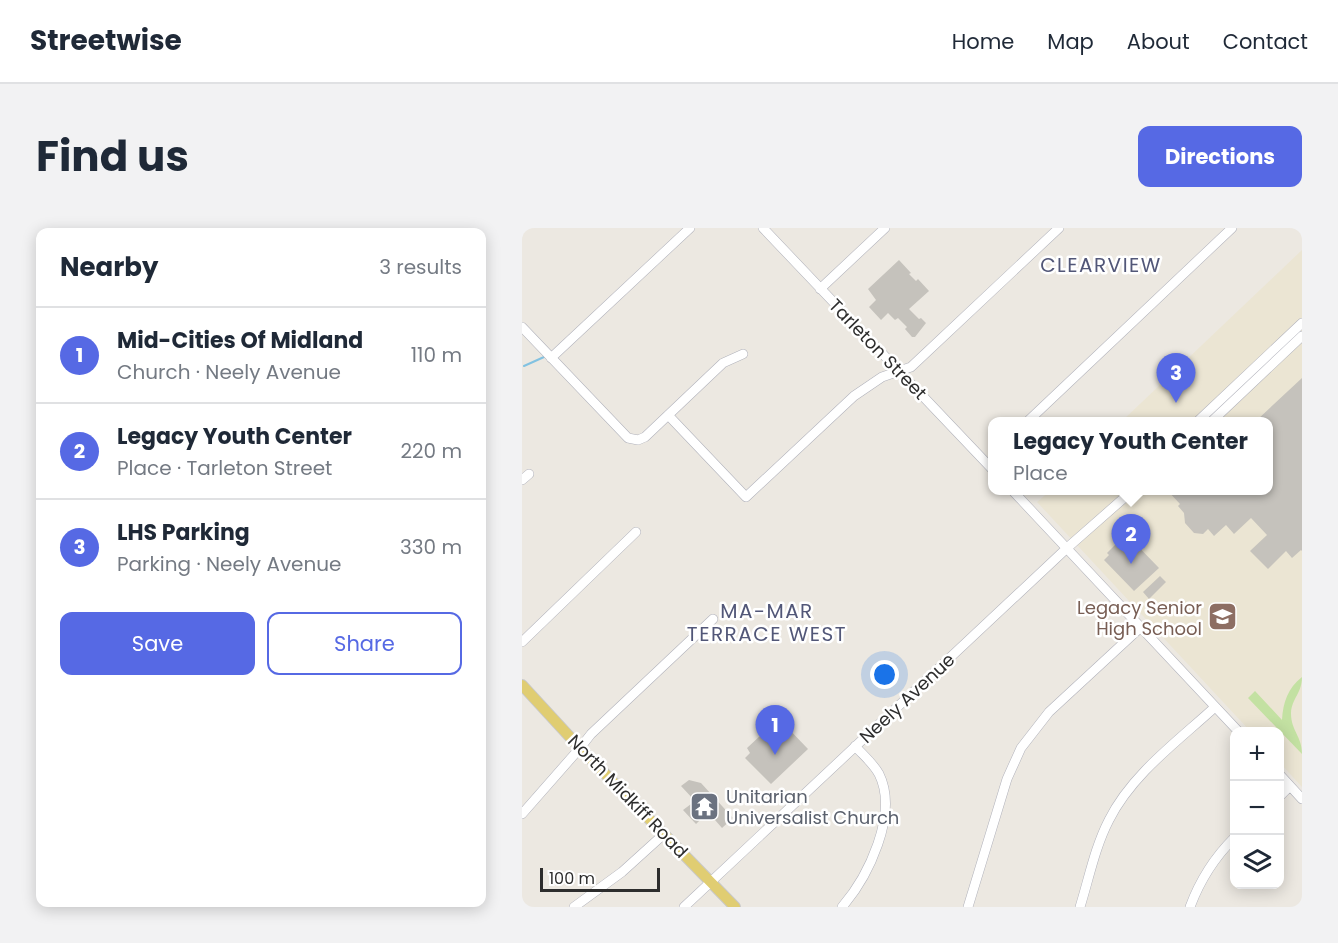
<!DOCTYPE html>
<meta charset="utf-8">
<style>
:root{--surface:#fff;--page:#f2f2f3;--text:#1f2937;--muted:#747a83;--line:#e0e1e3;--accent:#5669e4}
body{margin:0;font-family:Poppins,sans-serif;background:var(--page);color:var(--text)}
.controls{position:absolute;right:18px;bottom:18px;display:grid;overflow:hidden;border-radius:12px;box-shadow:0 3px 15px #0003}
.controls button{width:54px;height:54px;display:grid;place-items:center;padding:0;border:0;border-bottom:2px solid var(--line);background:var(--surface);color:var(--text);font:30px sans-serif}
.scale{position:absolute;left:18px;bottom:15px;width:120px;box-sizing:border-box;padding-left:6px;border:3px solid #2d2d2d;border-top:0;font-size:16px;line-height:21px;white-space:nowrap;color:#2d2d2d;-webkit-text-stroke:4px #fff;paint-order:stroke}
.you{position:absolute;left:363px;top:447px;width:21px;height:21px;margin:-15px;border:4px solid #fff;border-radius:50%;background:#1a73e8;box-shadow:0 0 0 9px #1a73e833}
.badge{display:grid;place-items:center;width:39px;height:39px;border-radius:50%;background:var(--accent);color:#fff;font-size:20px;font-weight:700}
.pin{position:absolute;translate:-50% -50px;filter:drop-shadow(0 2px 3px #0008)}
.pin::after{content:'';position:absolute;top:32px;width:21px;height:18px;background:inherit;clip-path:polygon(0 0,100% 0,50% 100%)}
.popup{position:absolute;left:466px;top:189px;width:285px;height:78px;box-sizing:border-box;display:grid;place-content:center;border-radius:12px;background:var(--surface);filter:drop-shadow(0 2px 4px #0005);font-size:20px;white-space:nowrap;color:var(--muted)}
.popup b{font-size:22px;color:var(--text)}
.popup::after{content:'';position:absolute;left:50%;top:100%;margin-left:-12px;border:12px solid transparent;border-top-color:var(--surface)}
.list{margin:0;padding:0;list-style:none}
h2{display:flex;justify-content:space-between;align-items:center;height:78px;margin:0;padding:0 24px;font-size:26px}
h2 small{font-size:20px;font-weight:400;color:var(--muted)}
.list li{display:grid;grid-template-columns:39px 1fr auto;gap:18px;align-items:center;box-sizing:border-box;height:96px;padding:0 24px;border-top:2px solid var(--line)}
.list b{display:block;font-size:22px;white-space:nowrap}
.list p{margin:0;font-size:20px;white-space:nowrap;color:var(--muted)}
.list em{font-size:20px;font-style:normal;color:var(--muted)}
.actions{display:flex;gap:12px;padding:18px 24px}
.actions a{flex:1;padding:14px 0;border:2px solid var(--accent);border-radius:12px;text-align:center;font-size:21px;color:var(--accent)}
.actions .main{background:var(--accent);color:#fff}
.icon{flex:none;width:33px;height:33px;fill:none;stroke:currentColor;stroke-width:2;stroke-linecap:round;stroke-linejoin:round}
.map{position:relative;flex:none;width:780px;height:679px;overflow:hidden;border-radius:12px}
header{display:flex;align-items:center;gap:36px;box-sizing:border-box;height:84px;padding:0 30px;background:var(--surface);border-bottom:2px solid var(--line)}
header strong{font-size:28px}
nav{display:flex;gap:33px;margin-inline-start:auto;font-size:21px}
.intro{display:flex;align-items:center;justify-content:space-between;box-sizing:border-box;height:144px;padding:0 36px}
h1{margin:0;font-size:42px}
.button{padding:15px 27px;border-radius:12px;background:var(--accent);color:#fff;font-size:21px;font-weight:700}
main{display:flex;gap:36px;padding:0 36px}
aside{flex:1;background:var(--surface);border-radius:12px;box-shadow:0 3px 15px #0003}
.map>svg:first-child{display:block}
</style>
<header>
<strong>Streetwise</strong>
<nav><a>Home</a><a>Map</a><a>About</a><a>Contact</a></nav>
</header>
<div class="intro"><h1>Find us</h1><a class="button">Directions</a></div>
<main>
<aside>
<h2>Nearby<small>3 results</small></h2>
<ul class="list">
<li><span class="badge">1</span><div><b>Mid-Cities Of Midland</b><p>Church · Neely Avenue</p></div><em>110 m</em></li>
<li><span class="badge">2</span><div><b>Legacy Youth Center</b><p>Place · Tarleton Street</p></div><em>220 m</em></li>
<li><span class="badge">3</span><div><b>LHS Parking</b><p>Parking · Neely Avenue</p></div><em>330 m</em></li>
</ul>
<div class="actions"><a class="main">Save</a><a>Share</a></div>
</aside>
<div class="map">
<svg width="780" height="679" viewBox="0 0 780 679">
<rect width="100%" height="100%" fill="#ece8e1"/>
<path fill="#ebe5d3" d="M780 22V559L758 535V503H728L515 274 528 263 747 262V194L600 193Z"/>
<path fill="#c3e1a2" d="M780 449C780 465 770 470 769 485 769 503 780 508 780 526L726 470 733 463 760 492C761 474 766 460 780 449Z"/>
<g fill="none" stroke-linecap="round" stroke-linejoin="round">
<path stroke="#82c2e1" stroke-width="2" d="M2 138 22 129"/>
</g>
<path fill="#c5c2bc" d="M377 32 389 45 387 46 394 53 396 51 407 63 387 81 397 91 399 90 404 95 393 109H390L383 101 385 99 376 90 373 92 366 85 359 92 347 79 354 72 346 61Z
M780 150V323L779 322 770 330 764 323 746 341 728 323 745 307 729 290 712 306 704 297 692 308 686 301 681 306 672 305 663 295 662 285 656 278 658 276 645 262H747V194H728L733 189 735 192Z
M604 306 637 340 612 363 582 332 587 327 585 325Z
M638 348 644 354 627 371 621 364Z
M261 495 286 521 249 556 223 530 228 525 225 520 251 496 255 500Z
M167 552 179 555 211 590 200 600 186 584 174 596 161 582 173 573 159 558Z"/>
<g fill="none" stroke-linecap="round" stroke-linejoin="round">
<defs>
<path id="minor" d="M241 0 471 242
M298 61 363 0
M0 99 106 210 116 212 123 209 201 135 221 126
M29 130 168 0
M146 187 224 269 332 168 360 149 389 139 537 0
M505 194 710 0
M675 194 780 95
M689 194 780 108
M0 252 7 246
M490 262 716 503
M0 414 114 304
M758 547 780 571
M758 568 768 558
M0 586 58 520 69 506 191 391
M52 679 100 644 142 606
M162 679 545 320 611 262
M320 679C346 649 377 586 357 546 351 535 341 527 333 518
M446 679 485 551 499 520 527 484 619 399
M558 679C567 650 573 619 587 592 610 546 656 513 693 479
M668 679C678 652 691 631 712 610"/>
<path id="major" d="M0 457 58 520 213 679"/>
</defs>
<use href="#minor" stroke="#b1b2bb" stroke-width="10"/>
<use href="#major" stroke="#c8c8c8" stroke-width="12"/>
<use href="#minor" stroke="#fff" stroke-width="9"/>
<use href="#major" stroke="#e0cd72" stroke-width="10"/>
</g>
<defs>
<symbol id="school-square" viewBox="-11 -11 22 22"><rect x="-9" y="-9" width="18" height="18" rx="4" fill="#8d6e63" stroke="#fff"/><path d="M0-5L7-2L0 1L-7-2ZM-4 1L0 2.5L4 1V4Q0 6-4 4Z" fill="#fff"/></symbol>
<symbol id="temple-square" viewBox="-11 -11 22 22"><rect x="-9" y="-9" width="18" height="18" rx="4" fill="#6b7280" stroke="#fff"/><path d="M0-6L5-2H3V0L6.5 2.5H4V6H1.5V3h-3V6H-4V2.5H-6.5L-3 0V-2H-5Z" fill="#fff"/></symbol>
</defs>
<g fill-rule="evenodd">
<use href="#school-square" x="684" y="372" width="33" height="33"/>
<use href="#temple-square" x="166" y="562" width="33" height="33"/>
</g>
<g text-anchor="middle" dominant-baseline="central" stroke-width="5" stroke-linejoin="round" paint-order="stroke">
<g font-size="18" fill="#2d2d2d" stroke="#fff">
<text transform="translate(356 121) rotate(46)">Tarleton Street</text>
<text transform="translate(385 470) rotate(-43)">Neely Avenue</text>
<text transform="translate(106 568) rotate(46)">North Midkiff Road</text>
</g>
<g font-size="18" fill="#785e54" stroke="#fff" text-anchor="end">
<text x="680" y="379">Legacy Senior<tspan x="680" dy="21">High School</tspan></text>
</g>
<g font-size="18" fill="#5b616d" stroke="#fff" text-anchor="start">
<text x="204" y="568">Unitarian<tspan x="204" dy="21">Universalist Church</tspan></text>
</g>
<g font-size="20" letter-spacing="1.5" fill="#525778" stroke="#fff">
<text x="579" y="37">CLEARVIEW</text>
<text x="245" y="383">MA-MAR<tspan x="245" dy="23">TERRACE WEST</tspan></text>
</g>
</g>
</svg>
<div class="controls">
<button>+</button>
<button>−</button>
<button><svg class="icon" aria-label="layers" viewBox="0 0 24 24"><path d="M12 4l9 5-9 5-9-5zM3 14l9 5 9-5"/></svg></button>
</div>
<div class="scale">100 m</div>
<div class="you"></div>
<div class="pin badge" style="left:253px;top:527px">1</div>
<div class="pin badge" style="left:609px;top:336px">2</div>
<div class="popup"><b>Legacy Youth Center</b>Place</div>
<div class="pin badge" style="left:654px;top:175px">3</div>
</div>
</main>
